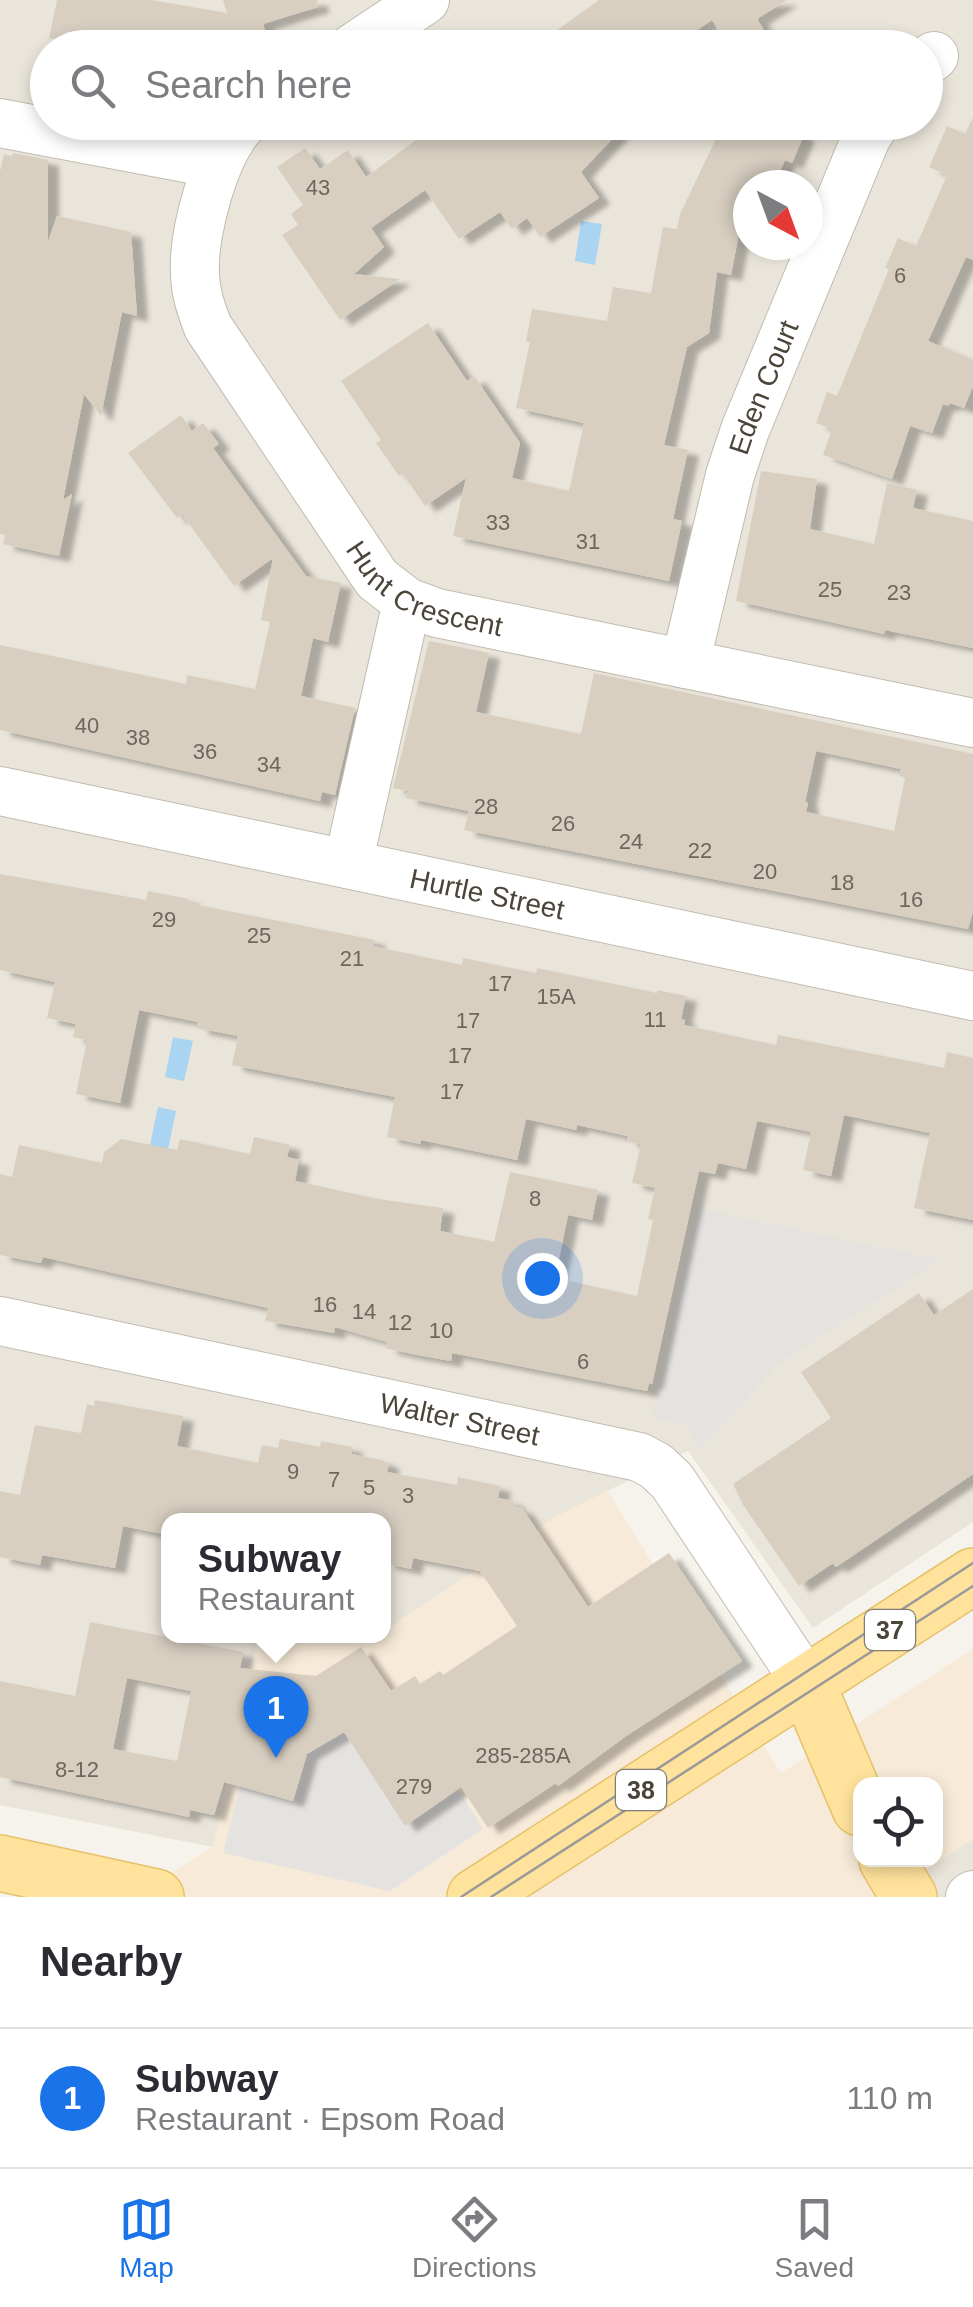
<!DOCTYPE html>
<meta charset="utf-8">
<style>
:root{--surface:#fff;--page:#f7f7f7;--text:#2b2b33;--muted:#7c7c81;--line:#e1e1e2;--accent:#1a73e8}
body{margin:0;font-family:Helvetica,sans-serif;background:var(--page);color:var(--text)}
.controls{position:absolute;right:30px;bottom:30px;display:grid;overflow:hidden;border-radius:20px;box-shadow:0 5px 15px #0003}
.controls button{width:90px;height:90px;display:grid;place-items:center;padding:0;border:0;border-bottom:2px solid var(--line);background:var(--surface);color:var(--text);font:50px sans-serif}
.compass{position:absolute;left:733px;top:170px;width:90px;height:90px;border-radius:50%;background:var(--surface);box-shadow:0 5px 15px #0003;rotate:139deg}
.you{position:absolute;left:542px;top:1278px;width:35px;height:35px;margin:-25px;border:8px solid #fff;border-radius:50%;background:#1a73e8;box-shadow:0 0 0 15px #1a73e833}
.badge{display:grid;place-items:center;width:65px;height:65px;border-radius:50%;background:var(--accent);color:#fff;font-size:32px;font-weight:700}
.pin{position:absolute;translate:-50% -82px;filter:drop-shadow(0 2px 5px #0008)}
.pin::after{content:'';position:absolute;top:52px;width:35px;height:30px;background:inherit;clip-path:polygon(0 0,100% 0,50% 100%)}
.popup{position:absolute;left:161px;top:1513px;width:230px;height:130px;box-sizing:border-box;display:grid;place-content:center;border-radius:20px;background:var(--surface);filter:drop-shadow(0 2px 8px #0005);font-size:32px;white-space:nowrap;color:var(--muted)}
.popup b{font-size:38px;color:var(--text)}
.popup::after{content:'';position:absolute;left:50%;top:100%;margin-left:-20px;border:20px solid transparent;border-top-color:var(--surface)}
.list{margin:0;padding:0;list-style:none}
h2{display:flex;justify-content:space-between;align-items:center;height:130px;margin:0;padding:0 40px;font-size:42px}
h2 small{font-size:32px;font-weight:400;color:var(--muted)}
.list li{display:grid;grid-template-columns:65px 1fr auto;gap:30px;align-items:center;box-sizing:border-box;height:140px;padding:0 40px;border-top:2px solid var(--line)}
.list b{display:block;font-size:38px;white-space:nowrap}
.list p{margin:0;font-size:32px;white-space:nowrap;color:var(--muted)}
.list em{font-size:32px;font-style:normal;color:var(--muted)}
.icon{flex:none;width:55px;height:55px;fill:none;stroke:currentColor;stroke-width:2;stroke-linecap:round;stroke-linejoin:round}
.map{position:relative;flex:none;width:973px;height:1897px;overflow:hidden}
.search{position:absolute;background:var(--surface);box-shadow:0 5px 15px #0003;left:30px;right:30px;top:30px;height:110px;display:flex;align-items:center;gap:25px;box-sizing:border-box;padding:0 35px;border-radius:55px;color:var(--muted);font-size:38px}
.sheet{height:270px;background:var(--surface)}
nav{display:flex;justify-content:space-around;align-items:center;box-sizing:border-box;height:140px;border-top:2px solid var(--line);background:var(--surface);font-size:28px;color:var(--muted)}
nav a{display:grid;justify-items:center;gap:5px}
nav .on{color:var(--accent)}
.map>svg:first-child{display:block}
</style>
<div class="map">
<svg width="973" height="1897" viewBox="0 0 973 1897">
<defs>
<filter id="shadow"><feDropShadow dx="11" dy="6" stdDeviation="2.5" flood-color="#0004"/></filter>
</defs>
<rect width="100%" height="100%" fill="#f6f3ec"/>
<path fill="#eae5da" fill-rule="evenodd" d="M0 0H973V1522L813 1628 688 1451 557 1516 392 1626 384 1627V1520H168V1636H312L257 1642 213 1847 0 1805ZM48 48H926V122H48ZM748 185H808V245H748Z
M973 1839V1897H884Z"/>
<path fill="#f7ead8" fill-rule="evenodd" d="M608 1491 781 1773 973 1649V1839L884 1897H131L213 1847 257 1642 312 1636H384V1627L392 1626 557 1516ZM860 1784H936V1860H860Z"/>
<path fill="#e5e3e0" d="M697 1208 940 1260 778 1364 701 1449 684 1424 652 1418Z
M347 1730 405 1825 458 1789 483 1829 390 1891 223 1853 240 1786 293 1801 307 1754Z"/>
<path fill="#a9d4f2" d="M581 221 602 224 595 265 575 261Z
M173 1037 193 1041 184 1081 165 1077Z
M158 1107 176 1111 168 1149 150 1145Z"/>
<path fill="#d8cfc1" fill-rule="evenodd" filter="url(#shadow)" d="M57 0H151L227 13 223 0H317L318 7 263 24 268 42 253 48H91L49 38Z
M599 0H787L757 19 775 48H730L712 20 670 48H532Z
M973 117V260L966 257 928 341 973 360V386L964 408 950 403 948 406 943 404 932 433 910 426 892 479 823 455 832 429 816 423 827 392 837 396 889 269 885 268 898 238 916 246 947 175 929 167 947 126 965 134Z
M404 122H628L581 172 599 198 540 237 527 218 512 229 500 212 459 239 425 190 371 228 384 247 354 274 400 279 340 320 282 235 298 225 291 214 303 205 277 167 305 148 320 169 348 150 366 177 416 140Z
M724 122H776L804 135 792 163 785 160 774 185H748V214L743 212 731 275 717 272 709 333 687 347 664 445 688 450 673 519 682 521 669 581 453 536 466 478 425 506 403 474 399 476 376 443 381 440 341 381 428 323 467 381 474 376 520 443 512 478 569 491 584 423 516 408 530 342H526L532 309 607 321 613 287 651 293 663 227 677 229 680 214Z
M13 153 48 160V242L57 216 131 232 137 316 122 312 101 416 84 394 63 500 72 494 59 556 3 544 5 535 0 534V171L4 154 12 156Z
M181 415 192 431 203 423 219 444 213 448 306 576 341 583 328 642 313 638 301 696 355 708 335 795 322 792 320 801 0 730V645L186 684 187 675 255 689 270 622 261 620 273 558 234 586 182 514 177 518 128 453Z
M761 471 817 479 810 529 874 544 887 483 917 490 913 508 973 521V648L885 630 884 634 736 601Z
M429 641 489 653 476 712 581 734 594 673 973 754V911L968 929 464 830 469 811 406 798 408 791 393 788ZM816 751 901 769 900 776 905 778 894 831 806 812 808 803 805 802Z
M0 874 146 900 148 891 189 899 188 903 375 940 373 946 462 965 463 958 536 973 537 968 657 993 658 990 686 996 681 1019 685 1020 684 1025 776 1045 778 1035 944 1068 947 1052 973 1058V1220L914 1208 930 1133 844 1115 831 1176 803 1170 811 1132 757 1121 746 1169 718 1163 715 1174 699 1171 652 1384 649 1383 647 1391 452 1353 451 1361 412 1354 386 1348 387 1342 335 1327 334 1333 265 1321 268 1308 43 1257 41 1263 0 1255V1174L12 1177 19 1145 102 1163 104 1152 121 1139 177 1150 180 1139 250 1154 254 1137 290 1145 287 1157 299 1160 295 1181 378 1199 443 1208 440 1231 494 1242 510 1172 598 1190 592 1220 568 1215 555 1278 637 1296 653 1220 648 1219 655 1188 632 1183 641 1144 627 1141 628 1136 577 1125 576 1130 526 1119 517 1160 421 1140 420 1144 387 1137 395 1097 232 1065 238 1036 197 1028 198 1022 139 1010 120 1103 76 1094 87 1040 73 1037 76 1024 47 1018 55 982 0 970Z
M973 1289V1474L836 1567 833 1563 799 1586 743 1505 733 1484 831 1418 801 1372 919 1293 934 1315Z
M95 1400 183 1416 177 1446 258 1463 262 1445 278 1448 280 1439 320 1447 321 1441 352 1447 351 1454 382 1460 389 1464 387 1472 457 1485 458 1477 500 1486 498 1498 514 1501 513 1506 522 1508 588 1607 669 1553 742 1661 626 1736 558 1786 556 1783 488 1828 461 1787 405 1826 344 1732 307 1754 293 1801 224 1782 214 1815 190 1810 189 1817 0 1777V1681L75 1696 90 1622 243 1652 240 1668 316 1676 361 1647 391 1691 415 1676 420 1684 440 1671 443 1675 517 1626 480 1571 413 1558 411 1569 384 1563V1520H168V1535L123 1526 115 1568 42 1555 40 1565 0 1557V1491L20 1495 35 1425 81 1433 87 1404 94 1406ZM127 1678 191 1691 177 1761 113 1749Z"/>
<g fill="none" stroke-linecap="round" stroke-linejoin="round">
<defs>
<g id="minor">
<path d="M353 48 425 0"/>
<path d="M926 62 934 56"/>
<path id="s1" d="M244 122C215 151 193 232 195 272 195 292 201 309 208 327L377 579 407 602 437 613 973 723"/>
<path d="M0 123 217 164"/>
<path id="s2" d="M685 664 730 475 745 430 866 138 876 122"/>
<path id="s3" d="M0 791 973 996"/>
<path d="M348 864 407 602"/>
<path id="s4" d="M0 1321 639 1457 656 1466 672 1481 807 1684"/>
<path d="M970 1897 973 1895"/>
</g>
<path id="major" d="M807 1684 860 1808
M887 1860 909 1897
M0 1863 156 1897
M475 1897 973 1576"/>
</defs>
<use href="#minor" stroke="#c2bbae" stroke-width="50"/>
<use href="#major" stroke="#e6c16a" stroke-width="58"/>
<use href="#minor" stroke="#fff" stroke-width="48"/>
<use href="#major" stroke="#ffe39c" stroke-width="55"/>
<path stroke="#9a9a9a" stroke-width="2.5" d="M461 1897 973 1563
M491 1897 973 1586"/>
</g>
<g text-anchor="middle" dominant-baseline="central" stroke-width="10" stroke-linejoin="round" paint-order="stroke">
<g font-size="22" fill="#6e675b">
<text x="318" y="187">43</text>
<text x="900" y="275">6</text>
<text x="498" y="522">33</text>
<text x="588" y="541">31</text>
<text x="830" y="589">25</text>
<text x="899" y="592">23</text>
<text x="87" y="725">40</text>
<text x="138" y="737">38</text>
<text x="205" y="751">36</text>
<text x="269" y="764">34</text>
<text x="486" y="806">28</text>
<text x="563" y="823">26</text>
<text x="631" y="841">24</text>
<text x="700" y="850">22</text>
<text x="765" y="871">20</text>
<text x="842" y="882">18</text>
<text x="911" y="899">16</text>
<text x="164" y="919">29</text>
<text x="259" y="935">25</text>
<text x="352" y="958">21</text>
<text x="500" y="983">17</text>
<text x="556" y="996">15A</text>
<text x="655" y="1019">11</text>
<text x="468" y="1020">17</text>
<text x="460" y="1055">17</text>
<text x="452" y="1091">17</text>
<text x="535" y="1198">8</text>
<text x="325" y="1304">16</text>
<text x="364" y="1311">14</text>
<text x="400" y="1322">12</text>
<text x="441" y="1330">10</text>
<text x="583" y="1361">6</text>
<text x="293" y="1471">9</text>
<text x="334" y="1479">7</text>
<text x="369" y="1487">5</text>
<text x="408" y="1495">3</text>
<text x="523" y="1755">285-285A</text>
<text x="77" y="1769">8-12</text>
<text x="414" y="1786">279</text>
</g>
<g fill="#fff" stroke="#817c74" stroke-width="2.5">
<rect x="865" y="1610" width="50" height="40" rx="8"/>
<rect x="616" y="1770" width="50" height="40" rx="8"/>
</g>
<g font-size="25" font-weight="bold" fill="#4b4439">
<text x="890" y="1630">37</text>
<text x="641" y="1790">38</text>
</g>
<g font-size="28" fill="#4b4439" stroke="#fff">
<text stroke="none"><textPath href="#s2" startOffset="288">Eden Court</textPath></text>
<text stroke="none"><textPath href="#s1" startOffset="568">Hunt Crescent</textPath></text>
<text stroke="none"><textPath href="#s3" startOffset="498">Hurtle Street</textPath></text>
<text stroke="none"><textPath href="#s4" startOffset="470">Walter Street</textPath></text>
</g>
</g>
</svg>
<div class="controls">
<button><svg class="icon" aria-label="locate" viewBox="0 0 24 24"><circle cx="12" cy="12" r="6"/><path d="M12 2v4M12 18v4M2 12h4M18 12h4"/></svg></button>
</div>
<svg class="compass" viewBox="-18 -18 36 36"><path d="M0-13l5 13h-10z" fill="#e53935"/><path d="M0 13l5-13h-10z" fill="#7c7c81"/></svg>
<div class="you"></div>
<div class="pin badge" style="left:276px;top:1758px">1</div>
<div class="popup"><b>Subway</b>Restaurant</div>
<div class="search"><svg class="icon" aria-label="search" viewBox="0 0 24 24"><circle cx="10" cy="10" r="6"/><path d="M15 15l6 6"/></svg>Search here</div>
</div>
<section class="sheet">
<h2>Nearby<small></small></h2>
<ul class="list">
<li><span class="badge">1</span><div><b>Subway</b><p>Restaurant · Epsom Road</p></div><em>110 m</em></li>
</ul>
</section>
<nav>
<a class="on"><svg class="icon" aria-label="map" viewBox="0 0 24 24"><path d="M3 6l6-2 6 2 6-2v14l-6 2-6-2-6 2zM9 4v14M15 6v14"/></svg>Map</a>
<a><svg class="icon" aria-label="directions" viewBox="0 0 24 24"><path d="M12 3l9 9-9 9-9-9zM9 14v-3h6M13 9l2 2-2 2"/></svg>Directions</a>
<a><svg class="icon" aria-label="saved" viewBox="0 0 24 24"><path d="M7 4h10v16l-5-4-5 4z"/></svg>Saved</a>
</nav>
